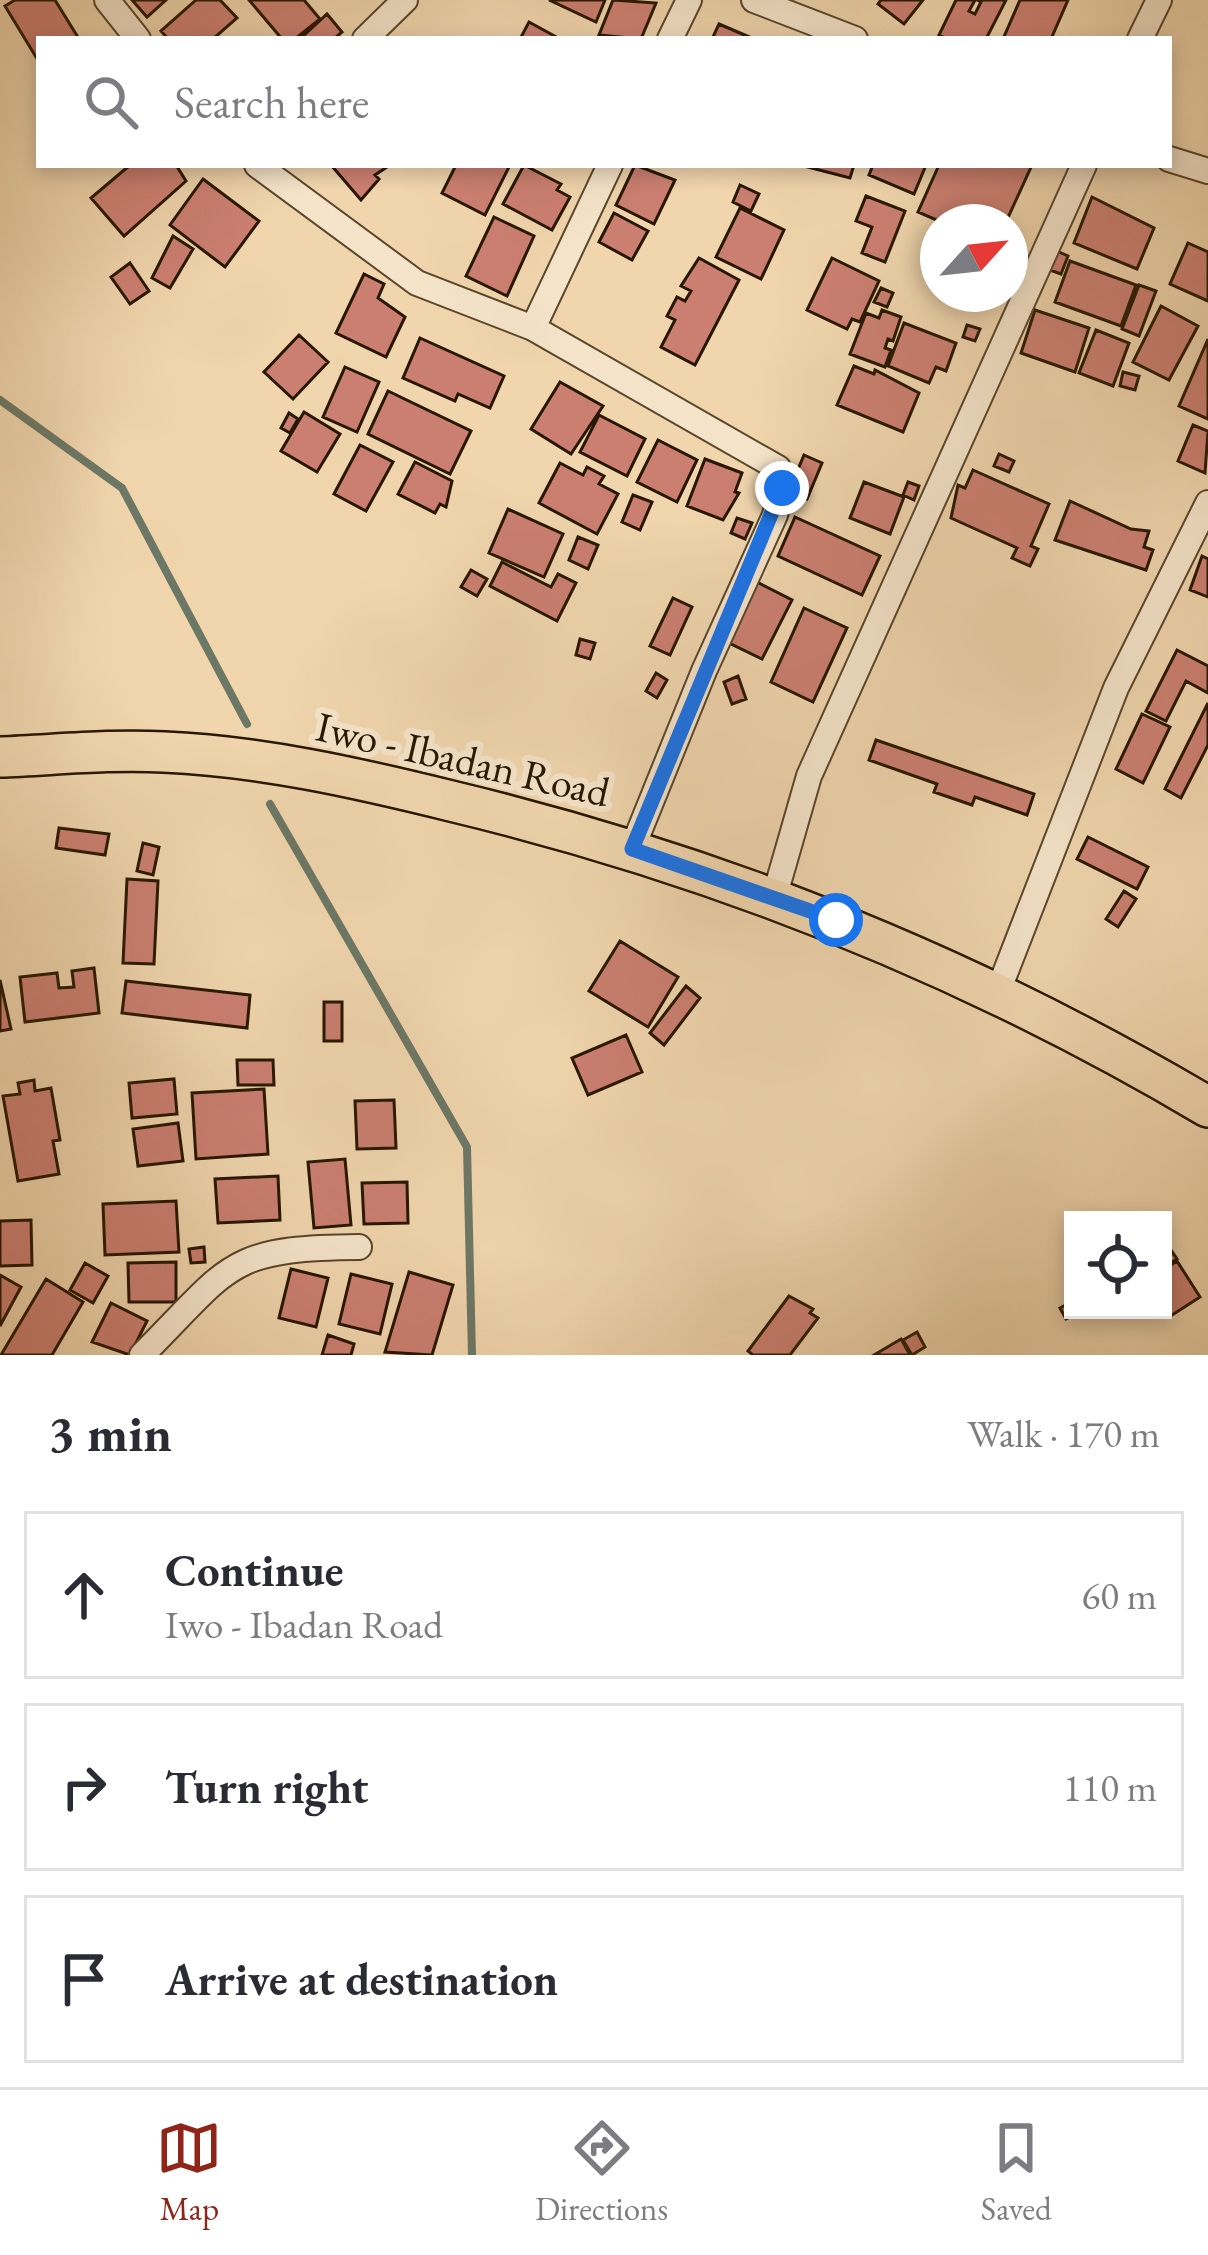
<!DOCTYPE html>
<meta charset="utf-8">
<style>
:root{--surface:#fff;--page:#f7f7f7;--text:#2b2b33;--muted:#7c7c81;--line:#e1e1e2;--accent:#8f2418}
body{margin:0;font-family:"EB Garamond",serif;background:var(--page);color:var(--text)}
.controls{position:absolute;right:36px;bottom:36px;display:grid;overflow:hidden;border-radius:0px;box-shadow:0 6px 18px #0003}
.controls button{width:108px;height:108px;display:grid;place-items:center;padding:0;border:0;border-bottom:3px solid var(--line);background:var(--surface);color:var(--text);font:60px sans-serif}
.compass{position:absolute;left:920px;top:204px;width:108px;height:108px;border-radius:50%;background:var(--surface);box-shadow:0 6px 18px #0003;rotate:63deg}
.stop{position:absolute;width:36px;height:36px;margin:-27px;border:9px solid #1a73e8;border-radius:50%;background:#fff}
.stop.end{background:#1a73e8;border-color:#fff;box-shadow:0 3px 12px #0008}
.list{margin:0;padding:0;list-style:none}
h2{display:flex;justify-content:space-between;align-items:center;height:156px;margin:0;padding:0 48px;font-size:51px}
h2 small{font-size:39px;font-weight:400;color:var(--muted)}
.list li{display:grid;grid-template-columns:78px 1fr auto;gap:36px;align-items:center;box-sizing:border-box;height:168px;margin:0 24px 24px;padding:0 24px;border:3px solid var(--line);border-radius:0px}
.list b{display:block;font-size:45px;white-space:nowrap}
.list p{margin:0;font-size:39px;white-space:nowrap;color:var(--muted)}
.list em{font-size:39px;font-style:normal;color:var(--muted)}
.icon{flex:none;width:66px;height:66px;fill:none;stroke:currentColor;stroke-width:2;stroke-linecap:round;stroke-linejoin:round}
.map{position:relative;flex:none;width:1208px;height:1355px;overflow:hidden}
.search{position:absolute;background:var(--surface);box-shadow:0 6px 18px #0003;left:36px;right:36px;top:36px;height:132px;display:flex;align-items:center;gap:30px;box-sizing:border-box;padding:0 42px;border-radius:0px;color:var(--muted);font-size:45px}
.sheet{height:732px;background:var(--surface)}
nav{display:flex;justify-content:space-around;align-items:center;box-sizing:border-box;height:168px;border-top:3px solid var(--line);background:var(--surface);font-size:33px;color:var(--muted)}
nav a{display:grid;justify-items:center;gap:6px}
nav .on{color:var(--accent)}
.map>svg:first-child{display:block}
</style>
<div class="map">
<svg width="1208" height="1355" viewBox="0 0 1208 1355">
<rect width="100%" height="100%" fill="#f0d5ad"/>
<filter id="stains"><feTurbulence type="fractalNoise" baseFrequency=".00167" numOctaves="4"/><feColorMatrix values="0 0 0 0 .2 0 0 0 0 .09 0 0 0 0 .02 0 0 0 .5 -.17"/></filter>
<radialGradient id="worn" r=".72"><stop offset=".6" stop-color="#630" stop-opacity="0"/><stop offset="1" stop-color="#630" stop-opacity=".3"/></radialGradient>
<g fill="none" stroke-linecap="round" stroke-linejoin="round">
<path stroke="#6c7866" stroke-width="8" d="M0 400 122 488 247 724
M270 804 467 1147 472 1355"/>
</g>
<path fill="#cb7f71" stroke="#271600" stroke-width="3" d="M15 0H55L79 39H39V62L5 6Z
M132 0H166L147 17Z
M196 0H220L237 18 213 39H168L161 31Z
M249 0H304L320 19 295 39H282Z
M549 0H605L596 22Z
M613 0 656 3 641 39 599 35Z
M881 0H923L904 24 878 4Z
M956 0H975L969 11 975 14 981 2 977 0H1006L986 39H947L939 35Z
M1020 0H1068L1051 39H1003Z
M327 14 342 32 334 39H300Z
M529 22 560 39H520Z
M719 24 754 39H712Z
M130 165H176L186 181 124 236 91 198Z
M331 165H390L375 175 379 179 361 200Z
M456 165H510L485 215 442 193Z
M524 165 561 184 557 190 570 197 552 230 503 204Z
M635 165 675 180 654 224 616 205Z
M800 165H854L850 178Z
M873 165H926L914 194 869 175Z
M939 165H1032L1006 222H941L918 212Z
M203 179 259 221 225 267 170 225Z
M740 185 759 194 751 211 733 202Z
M866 196 905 211 885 262 862 253 872 227 856 221Z
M1092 197 1154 228 1137 269 1074 243Z
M740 208 784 230 761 279 716 257Z
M614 213 648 231 632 260 599 242Z
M494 217 534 236 507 296 466 276Z
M173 236 193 249 170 288 152 278Z
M1188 243 1208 252V301L1170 284Z
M1057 251 1068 256 1061 274 1050 270Z
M699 258 739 280 695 365 661 347 675 320 667 316 677 297 685 301 691 291 681 286Z
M832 258 879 281 860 322 852 319 847 329 807 310Z
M1070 261 1136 285 1121 326 1055 302Z
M130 263 149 291 130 304 111 277Z
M364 274 384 284 378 298 405 317 386 357 336 333Z
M1139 285 1156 291 1139 336 1122 329Z
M881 288 893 293 887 307 874 302Z
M1161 306 1198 326 1169 380 1133 362Z
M882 310 901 317 893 341 888 339 885 348 891 350 885 367 850 354 866 313 879 318Z
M1035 310 1089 328 1075 372 1021 353Z
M904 323 956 343 946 371 936 367 929 383 888 366Z
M967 325 980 329 975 341 963 337Z
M1096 330 1129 343 1113 386 1079 373Z
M299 335 328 362 293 399 264 372Z
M420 338 504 376 490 408 458 394 455 401 403 378Z
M1208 339V419L1179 406Z
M854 366 874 374 875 370 919 393 903 432 837 405Z
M345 367 379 382 357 432 323 417Z
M1123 372 1139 376 1135 390 1120 386Z
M560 382 603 406 571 454 531 429Z
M388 391 471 431 450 474 368 434Z
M304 412 340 434 317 472 281 451Z
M289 413 298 419 290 433 281 428Z
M599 415 645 439 627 476 580 452Z
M1193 425 1208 431 1205 473 1178 461Z
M658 440 697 460 677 502 637 482Z
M360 445 393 462 366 511 334 494Z
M999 454 1014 461 1009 472 994 466Z
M804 455 822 463 807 499 789 491Z
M705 459 742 473 735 492 739 493 723 520 687 506Z
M415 462 452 481 446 507 440 504 435 513 398 494Z
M560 463 583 475 587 467 604 476 599 484 618 494 597 534 539 503Z
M973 470 1049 504 1031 546 1038 549 1030 566 1012 558 1017 548 951 518 958 485 965 488Z
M864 482 904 497 890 534 850 518Z
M908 482 919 486 914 500 903 495Z
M633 495 652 502 640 530 622 522Z
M1070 501 1131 529 1149 531 1144 547 1153 550 1146 570 1055 540Z
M508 509 563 534 544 577 489 553Z
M795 517 880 556 862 595 778 556Z
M737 518 752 523 745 539 731 533Z
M578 537 598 545 588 569 569 560Z
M1202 556 1208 559V597L1190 590Z
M502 562 551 587 558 574 576 583 557 621 490 586Z
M471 570 487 579 477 596 461 587Z
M757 582 792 600 762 659 727 642Z
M673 598 692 607 670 655 650 646Z
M804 608 847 628 813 702 771 682Z
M580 639 595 643 590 659 576 655Z
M1177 650 1208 666V693L1186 681 1166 721 1146 711Z
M656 673 667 680 657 698 646 691Z
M738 676 746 699 732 704 724 682Z
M1208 703V745L1181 798 1165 789Z
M1142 714 1170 727 1143 783 1116 769Z
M876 740 1034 794 1027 815 975 797 972 805 934 792 937 784 869 760Z
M59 828 109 834 105 855 56 848Z
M1088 837 1148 867 1137 889 1077 859Z
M143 843 159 847 153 875 137 871Z
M127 879 158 881 154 964 123 963Z
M1124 891 1136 899 1118 927 1106 919Z
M620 941 678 977 648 1027 589 991Z
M94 968 99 1013 25 1022 20 977 57 973 59 988 74 987 72 971Z
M0 980 11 1029 0 1031Z
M126 981 250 995 247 1028 122 1013Z
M686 986 700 998 664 1045 650 1033Z
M324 1002H342V1041H324Z
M626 1035 642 1072 588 1095 572 1058Z
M237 1060H273L274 1085H238Z
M174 1079 177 1114 132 1118 129 1083Z
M34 1080 35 1091 51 1088 60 1140 53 1141 59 1174 18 1181 3 1096 20 1094 18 1083Z
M264 1089 268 1154 196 1159 192 1093Z
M394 1100 396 1148 357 1149 355 1101Z
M178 1123 183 1161 138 1166 133 1129Z
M345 1159 351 1225 314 1228 308 1162Z
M278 1176 280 1220 218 1223 215 1179Z
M407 1182 408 1223 364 1224 362 1183Z
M176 1201 179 1252 105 1255 103 1204Z
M31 1220 32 1265 0 1266V1221Z
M1167 1244 1177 1259 1163 1268V1246Z
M204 1247 205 1262 191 1263 189 1249Z
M1177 1261 1200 1297 1169 1317 1163 1308V1270Z
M176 1262V1302H129L128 1263Z
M85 1263 108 1276 93 1303 70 1290Z
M291 1269 328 1278 316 1327 279 1318Z
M409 1272 453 1285 432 1355 385 1352Z
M351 1274 392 1284 380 1334 339 1324Z
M0 1275 21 1287 0 1326Z
M46 1279 83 1302 52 1355H1Z
M789 1296 813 1309 810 1313 818 1318 790 1355H753L748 1351Z
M1073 1301V1310L1079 1312 1066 1319 1060 1308Z
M111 1303 147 1321 130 1355 92 1342Z
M917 1332 925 1347 912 1355 903 1340Z
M328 1335 354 1344 351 1355H322Z
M901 1339 910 1355H874Z"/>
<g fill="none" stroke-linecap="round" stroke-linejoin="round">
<defs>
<path id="minor" d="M107 0 138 39
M754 0 855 39
M365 39 405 0
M670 39 689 0
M1140 39 1159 0
M1169 159 1208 171
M257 165 417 283 533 328 778 468 782 488 775 515 704 671 632 849
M533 328 610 165
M774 898 809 776 1084 165
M997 994 1116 688 1208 503
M142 1355C231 1266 226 1248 359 1247"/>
<path id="primary" d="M0 757C54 755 110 749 164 752 260 756 358 778 451 801 718 865 972 967 1208 1107"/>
</defs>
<use href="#minor" stroke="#59462b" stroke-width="28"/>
<use href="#primary" stroke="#271600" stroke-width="44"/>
<use href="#minor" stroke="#f5e4ca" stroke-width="24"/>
<use href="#primary" stroke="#f0d5ad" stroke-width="39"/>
</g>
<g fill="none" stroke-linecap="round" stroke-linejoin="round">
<path stroke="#1a73e8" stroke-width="15" d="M782 488 632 849 836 920"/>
</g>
<g text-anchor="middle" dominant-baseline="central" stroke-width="12" stroke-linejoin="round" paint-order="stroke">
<g font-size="42" fill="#271600" stroke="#f5e4ca">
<text transform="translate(463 759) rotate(13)">Iwo - Ibadan Road</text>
</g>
</g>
<rect width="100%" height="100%" filter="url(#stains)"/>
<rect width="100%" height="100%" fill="url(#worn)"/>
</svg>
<div class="controls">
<button><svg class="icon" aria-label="locate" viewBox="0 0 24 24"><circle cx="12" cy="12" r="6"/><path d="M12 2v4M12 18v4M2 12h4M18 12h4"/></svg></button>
</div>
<svg class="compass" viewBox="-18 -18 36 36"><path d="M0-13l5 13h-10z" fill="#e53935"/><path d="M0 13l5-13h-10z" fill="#7c7c81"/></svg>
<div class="stop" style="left:836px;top:920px"></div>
<div class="stop end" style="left:782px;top:488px"></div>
<div class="search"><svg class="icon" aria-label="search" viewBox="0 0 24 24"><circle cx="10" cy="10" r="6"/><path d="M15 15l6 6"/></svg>Search here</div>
</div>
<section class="sheet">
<h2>3 min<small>Walk · 170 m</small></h2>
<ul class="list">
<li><svg class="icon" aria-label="ahead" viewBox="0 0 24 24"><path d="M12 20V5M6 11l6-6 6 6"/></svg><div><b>Continue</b><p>Iwo - Ibadan Road</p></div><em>60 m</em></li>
<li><svg class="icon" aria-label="right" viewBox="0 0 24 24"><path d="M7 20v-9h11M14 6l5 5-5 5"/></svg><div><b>Turn right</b></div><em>110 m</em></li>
<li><svg class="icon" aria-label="arrive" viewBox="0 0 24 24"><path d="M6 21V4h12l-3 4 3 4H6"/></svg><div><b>Arrive at destination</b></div></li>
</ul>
</section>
<nav>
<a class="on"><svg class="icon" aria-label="map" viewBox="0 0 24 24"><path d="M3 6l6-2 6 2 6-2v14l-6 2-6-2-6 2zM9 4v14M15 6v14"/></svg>Map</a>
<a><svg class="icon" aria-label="directions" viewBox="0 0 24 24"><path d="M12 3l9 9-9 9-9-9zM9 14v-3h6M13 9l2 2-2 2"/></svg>Directions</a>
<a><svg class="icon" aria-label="saved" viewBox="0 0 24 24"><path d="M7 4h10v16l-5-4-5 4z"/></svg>Saved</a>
</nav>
